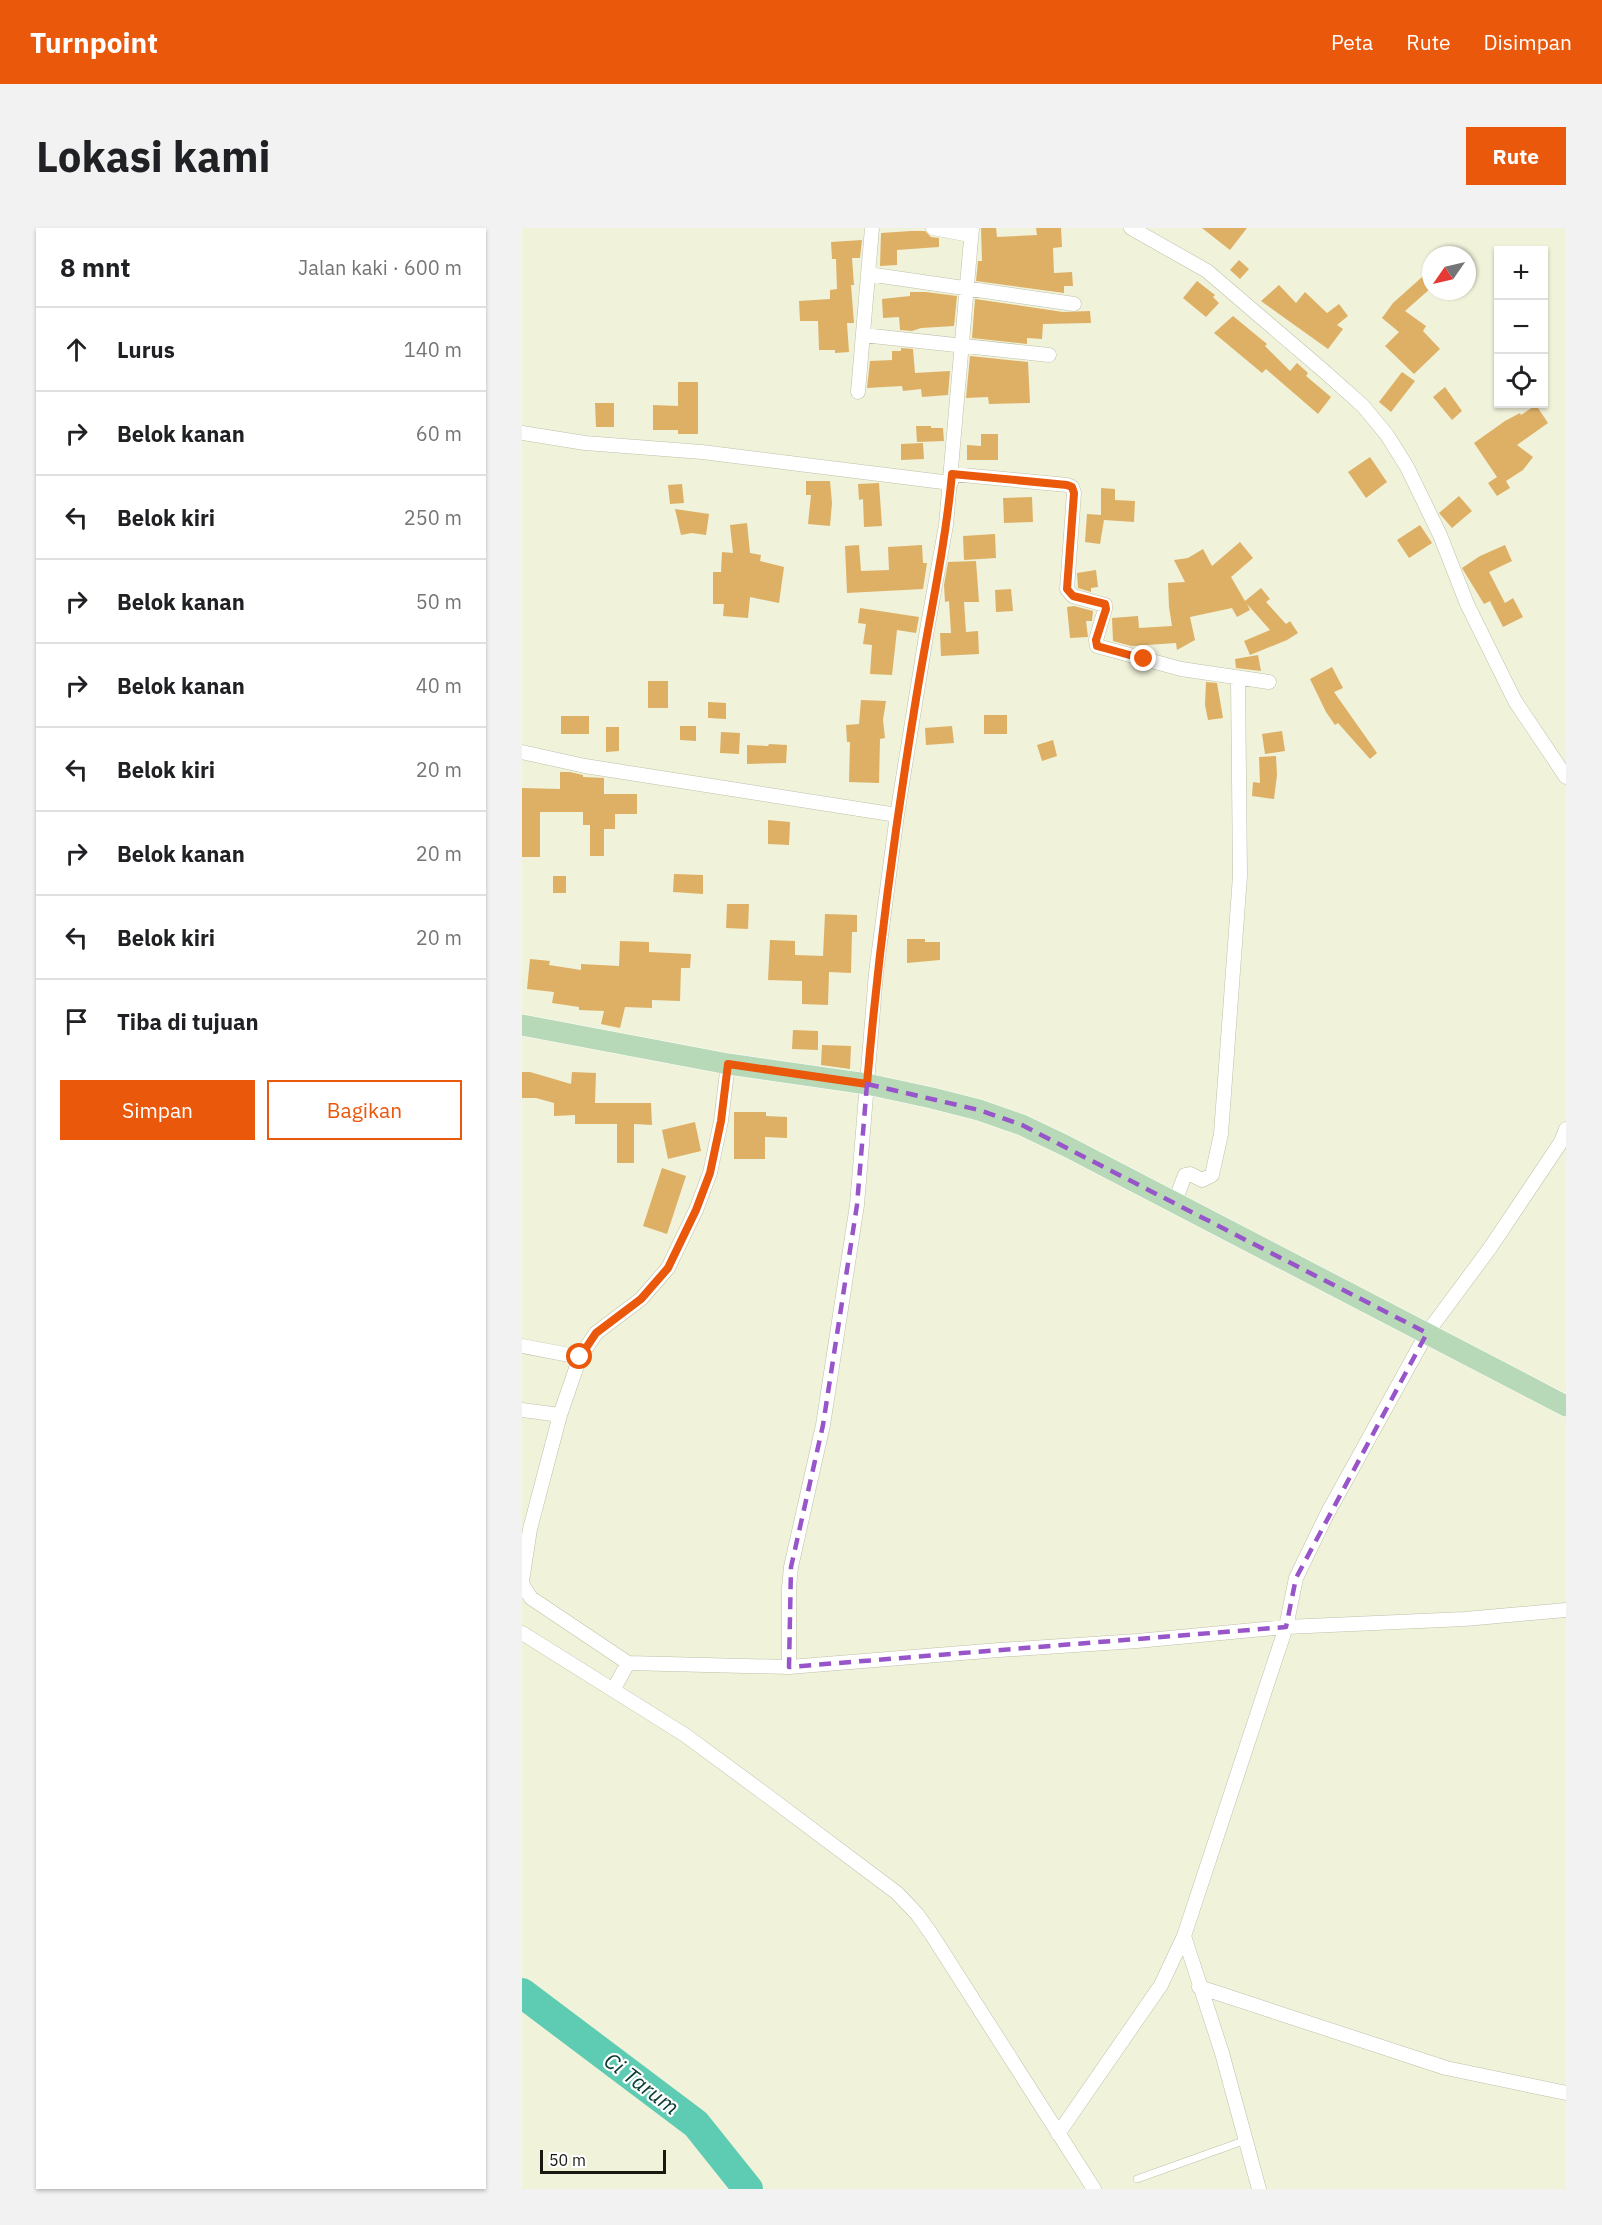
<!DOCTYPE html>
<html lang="id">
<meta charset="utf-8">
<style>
:root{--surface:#fff;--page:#f2f2f2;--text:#202124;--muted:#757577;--line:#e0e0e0;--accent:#ea580c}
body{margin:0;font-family:"IBM Plex Sans",sans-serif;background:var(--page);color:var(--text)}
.controls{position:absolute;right:18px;top:18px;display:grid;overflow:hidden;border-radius:0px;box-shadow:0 2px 4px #0004}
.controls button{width:54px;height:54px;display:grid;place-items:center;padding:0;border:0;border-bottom:2px solid var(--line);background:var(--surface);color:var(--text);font:30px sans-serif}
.compass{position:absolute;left:900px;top:18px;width:54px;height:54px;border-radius:50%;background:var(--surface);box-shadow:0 2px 4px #0004;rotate:236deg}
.scale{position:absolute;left:18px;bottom:15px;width:126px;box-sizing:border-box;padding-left:6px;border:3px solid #191911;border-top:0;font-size:16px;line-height:21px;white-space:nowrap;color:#191911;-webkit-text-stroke:4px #fff;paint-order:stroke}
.stop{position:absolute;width:18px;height:18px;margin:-14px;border:4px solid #ea580c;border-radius:50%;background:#fff}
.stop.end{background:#ea580c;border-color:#fff;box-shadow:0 2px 6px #0008}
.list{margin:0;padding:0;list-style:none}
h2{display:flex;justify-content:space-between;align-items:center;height:78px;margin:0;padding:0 24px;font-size:26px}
h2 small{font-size:20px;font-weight:400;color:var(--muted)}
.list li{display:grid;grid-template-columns:39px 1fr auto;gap:18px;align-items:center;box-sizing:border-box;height:84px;padding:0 24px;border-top:2px solid var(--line)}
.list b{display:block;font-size:22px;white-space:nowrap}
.list em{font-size:20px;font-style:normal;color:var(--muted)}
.actions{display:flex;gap:12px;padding:18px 24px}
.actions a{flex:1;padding:14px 0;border:2px solid var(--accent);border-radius:0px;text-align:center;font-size:21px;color:var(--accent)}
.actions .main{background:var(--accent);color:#fff}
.icon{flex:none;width:33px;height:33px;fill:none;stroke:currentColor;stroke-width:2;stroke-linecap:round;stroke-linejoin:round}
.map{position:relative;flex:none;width:1044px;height:1961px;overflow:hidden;border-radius:0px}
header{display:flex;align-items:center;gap:36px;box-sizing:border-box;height:84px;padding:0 30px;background:var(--accent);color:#fff}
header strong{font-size:28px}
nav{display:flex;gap:33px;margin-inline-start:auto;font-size:21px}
.intro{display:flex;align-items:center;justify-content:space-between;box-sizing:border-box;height:144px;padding:0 36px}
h1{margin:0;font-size:42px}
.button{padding:15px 27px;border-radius:0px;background:var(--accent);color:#fff;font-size:21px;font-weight:700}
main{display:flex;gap:36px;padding:0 36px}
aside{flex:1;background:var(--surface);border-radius:0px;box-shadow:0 2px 4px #0004}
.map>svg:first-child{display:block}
</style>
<header>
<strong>Turnpoint</strong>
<nav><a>Peta</a><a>Rute</a><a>Disimpan</a></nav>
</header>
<div class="intro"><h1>Lokasi kami</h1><a class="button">Rute</a></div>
<main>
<aside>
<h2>8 mnt<small>Jalan kaki · 600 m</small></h2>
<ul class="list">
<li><svg class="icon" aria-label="ahead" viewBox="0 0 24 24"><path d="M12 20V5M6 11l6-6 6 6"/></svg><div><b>Lurus</b></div><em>140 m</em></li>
<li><svg class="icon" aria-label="right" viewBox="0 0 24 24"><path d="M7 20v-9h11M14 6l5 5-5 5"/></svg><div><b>Belok kanan</b></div><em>60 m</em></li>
<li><svg class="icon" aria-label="left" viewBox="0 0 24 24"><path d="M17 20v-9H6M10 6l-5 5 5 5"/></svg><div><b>Belok kiri</b></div><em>250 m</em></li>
<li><svg class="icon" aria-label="right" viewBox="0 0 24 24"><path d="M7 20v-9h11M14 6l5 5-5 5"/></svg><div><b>Belok kanan</b></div><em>50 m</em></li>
<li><svg class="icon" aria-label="right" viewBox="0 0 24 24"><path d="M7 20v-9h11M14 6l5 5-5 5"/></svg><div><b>Belok kanan</b></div><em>40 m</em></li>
<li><svg class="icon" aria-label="left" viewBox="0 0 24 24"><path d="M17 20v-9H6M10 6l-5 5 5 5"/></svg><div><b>Belok kiri</b></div><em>20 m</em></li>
<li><svg class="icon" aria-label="right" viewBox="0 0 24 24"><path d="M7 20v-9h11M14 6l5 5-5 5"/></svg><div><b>Belok kanan</b></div><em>20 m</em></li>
<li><svg class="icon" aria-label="left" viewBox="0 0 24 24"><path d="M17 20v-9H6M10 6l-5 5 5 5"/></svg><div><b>Belok kiri</b></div><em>20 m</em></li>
<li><svg class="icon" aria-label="arrive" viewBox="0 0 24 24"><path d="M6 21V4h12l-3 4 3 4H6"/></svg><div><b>Tiba di tujuan</b></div></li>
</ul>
<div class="actions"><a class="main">Simpan</a><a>Bagikan</a></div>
</aside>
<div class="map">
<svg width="1044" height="1961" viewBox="0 0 1044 1961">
<rect width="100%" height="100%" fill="#f0f2da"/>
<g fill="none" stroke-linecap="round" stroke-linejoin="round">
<path stroke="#5ecbb3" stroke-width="30" d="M0 1765 174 1896 226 1961"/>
</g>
<path fill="#ddb065" d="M459 0H474L475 9 515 7 514 0H539L540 19 531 20 532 45 550 44 551 58H542V65L454 53 456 33H460Z
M680 0H725L708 22Z
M389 3H403L409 9 417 10V19L375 22V37L358 38 359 5Z
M340 12 338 30H330L332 57H329L332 95H325L327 124 313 125V122H297L296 93H278L277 73 308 71V62L315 61 314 31H310L309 14Z
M717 32 727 41 718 51 708 42Z
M909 41V60L883 83 904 98 901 103 918 121 892 146 863 118 877 104 860 90 871 75Z
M675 53 693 67 691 69 697 75 684 89 661 70Z
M757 57 774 75 783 64 805 85 817 76 826 88 815 97 821 101 806 121 739 73Z
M388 64H404L435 68 432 98 399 100 390 103 378 102 377 89 361 90 360 71 388 68Z
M453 71 541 84 568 83 569 95 521 96 520 111 505 110V116L450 110Z
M711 88 745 116 743 118 768 143 775 135 786 145 784 148 809 169 796 186 744 141 740 145 692 105Z
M379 120 391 121 393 145 428 143 426 167 400 169 399 161 381 163 380 158 345 160 348 133 370 132V123H379Z
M448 128 506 134 508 175 467 176 466 169 444 170Z
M880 144 893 153 869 184 857 174Z
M156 154H176V206H156V202H131V177L156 178Z
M923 159 940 183 930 192 911 169Z
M73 175H92V199H74Z
M1014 177 1026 195 995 217 1011 229 1001 242 984 253 988 260 975 268 966 255 975 249 952 215 983 193 998 185 999 187Z
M394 198H409V200H421L422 213 395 214Z
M459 206H476V232H445V217L459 218Z
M401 215 402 231 379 232V216Z
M848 229 865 254 844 270 826 244Z
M284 253H308L310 275 308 298 286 296 289 267H284Z
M357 255 360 298 342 299 341 271 337 272 336 256Z
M160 256 162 275 148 276 146 257Z
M579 260 593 261V272L613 273 612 294 582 292 578 316 563 314 565 286 579 287Z
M937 268 950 283 930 300 917 285Z
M510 269 511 294 482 295 481 270Z
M153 281 187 286 184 307 170 305 159 307Z
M225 295 228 325 239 327 238 333 262 339 257 375 228 369 226 390 201 388 202 376H191V344H199L200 324 211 325 208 297Z
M898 297 910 315 887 330 875 312Z
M473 306 474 330 442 332 441 308Z
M718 314 731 330 709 349 723 373 739 360 748 371 744 374 764 396 768 393 776 405 765 412 728 427 722 413 748 402 725 376 728 382 715 389 710 380 668 389 673 412 655 422 654 415 609 418 591 413 590 390 616 388 617 400 650 398 647 379 646 355 663 354 652 332 666 330 681 321 690 338Z
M337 317 339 343 367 342 366 319 400 317 401 335H405L401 361 325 365 323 318Z
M983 317 990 333 967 344 983 375 991 370 1001 389 981 399 968 373 962 376 940 340 958 328Z
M454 333 457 374H442L444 404 456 403 457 426 419 428 418 405H429L427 373 423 374 422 357 426 334Z
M574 342 576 359 569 360V364L556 360 555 345Z
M489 361 491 383 474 384 473 362Z
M552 378 571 383 570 393H564L566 409 548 410 545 379Z
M338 380 397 389 394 405 375 402 370 447 348 446 350 417 341 416 344 396 336 395Z
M736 427 739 443 714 440 713 431Z
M810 439 821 460 812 464 855 525 848 531 816 495 813 497 804 484 788 451Z
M126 453H146V480H126Z
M684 454 695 455 701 490 686 492 683 477Z
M339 472 364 473 361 492 363 510 358 511 357 555 327 554 328 514H325L324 497 337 496Z
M186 474 204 475V491L186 490Z
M462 487H485V506H462Z
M39 488H67V506H39Z
M158 498H174V513L158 512Z
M430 498 432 515 404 517 403 500Z
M84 499H97V523L84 524Z
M760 503 763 523 743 526 740 506Z
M199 504 218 505 217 526 198 525Z
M531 512 535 528 520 533 515 517Z
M247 516 265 517 264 535 225 536V517L246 518Z
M754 528 755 547 752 571 730 568 731 554 738 555 737 529Z
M38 544H48L61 547V549L82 550V566H115V586H93V601H82V628H68V597H61V584H18V629H0V560L38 561Z
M246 592 268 594 267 617 246 616Z
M152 646 181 647V666L151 664Z
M31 648H44V665H31Z
M205 676H227L226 701 204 700Z
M303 686 335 687V704H330L329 745 307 744 306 777 280 776V753L246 752 248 712 273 713V727L301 728Z
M385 711H403V714H418V732L385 735Z
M98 713 127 714V724L169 726 168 740H159L158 773 130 772V780L103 779 98 800 79 796 82 783 57 782V779L30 775 32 764 5 761 8 731 28 733 27 737 59 742V736L97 738Z
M271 802 296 803V822L270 821Z
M300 817 329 818 328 841 299 837Z
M0 844H8L49 856 50 844 74 845 73 875H129L130 897 112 896V935H95V896H53V887L32 888V875L14 870H0Z
M212 884H244V888L265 889V910L243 909V931H212Z
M173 894 179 923 146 931 140 902Z
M140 940 164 948 145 1006 121 998Z"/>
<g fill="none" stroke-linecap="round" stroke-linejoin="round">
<defs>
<path id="service" d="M615 1951 724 1912"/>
<path id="minor" d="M411 0 448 7
M609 0 685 43 803 144 841 178 865 207 885 239 918 307 945 376 993 473 1044 549
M346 46 552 76
M341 107 527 127
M336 164 350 0
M0 205 63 215 180 224 429 255
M430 246 545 257 550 259 552 265 545 361 551 368 583 377V381L574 412 575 418 659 441 747 454
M0 524 63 538 375 587
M652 976 663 947 668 946 680 952 690 947 699 906 718 648 716 450
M0 1118 58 1129
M0 1182 38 1187
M0 1353 8 1301 38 1187 58 1129 74 1105 119 1071 146 1040 174 982 188 945 199 893 206 836
M0 1356 9 1370 106 1435
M0 1405 163 1507 239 1563 375 1665 395 1686 410 1707 572 1961
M267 1439V1360L269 1339 301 1197 335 977 354 745 375 587 405 402 424 297 450 0
M91 1462 106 1435 267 1439 477 1422 615 1413 764 1399 943 1391 1044 1382
M677 1759 924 1840 1044 1865
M536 1906 639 1757 662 1708
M737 1961 700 1825 662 1708 764 1399 774 1350 805 1286 905 1105 968 1020 1039 914 1044 901"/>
<path id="primary" d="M0 797 206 836 345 856 410 870 457 882 500 897 544 918 1044 1178"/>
</defs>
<use href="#service" stroke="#bec1a9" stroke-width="8"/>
<use href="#minor" stroke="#bec1a9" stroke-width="15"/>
<use href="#primary" stroke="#fff" stroke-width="22"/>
<use href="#service" stroke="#fff" stroke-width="7"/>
<use href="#minor" stroke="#fff" stroke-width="14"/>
<use href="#primary" stroke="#b8d9b8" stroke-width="21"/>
</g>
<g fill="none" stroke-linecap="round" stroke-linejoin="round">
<path stroke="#ea580c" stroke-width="8" d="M58 1129 74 1105 119 1071 146 1040 174 982 188 945 199 893 206 836 345 856C356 727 373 599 394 471 406 396 423 321 430 246L545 257 550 259 552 265 545 361 551 368 583 376 584 381 574 412 575 418 622 431"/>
</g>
<path fill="none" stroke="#9854c9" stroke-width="4.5" stroke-dasharray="12 8" stroke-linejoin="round" d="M345 856 457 882 500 897 905 1105 774 1350 764 1399 267 1439 269 1339 301 1197 335 977Z"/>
<g text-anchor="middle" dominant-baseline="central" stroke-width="4.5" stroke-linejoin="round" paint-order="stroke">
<g font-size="22" font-style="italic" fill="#083c32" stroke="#fff">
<text transform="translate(120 1855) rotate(37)">Ci Tarum</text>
</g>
</g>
</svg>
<div class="controls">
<button>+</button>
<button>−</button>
<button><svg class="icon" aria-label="locate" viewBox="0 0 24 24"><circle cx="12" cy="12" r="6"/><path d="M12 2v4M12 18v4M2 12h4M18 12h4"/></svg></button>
</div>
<svg class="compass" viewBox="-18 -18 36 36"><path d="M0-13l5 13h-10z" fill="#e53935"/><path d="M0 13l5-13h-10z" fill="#757577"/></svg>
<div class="scale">50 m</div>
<div class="stop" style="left:58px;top:1129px"></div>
<div class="stop end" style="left:622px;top:431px"></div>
</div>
</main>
